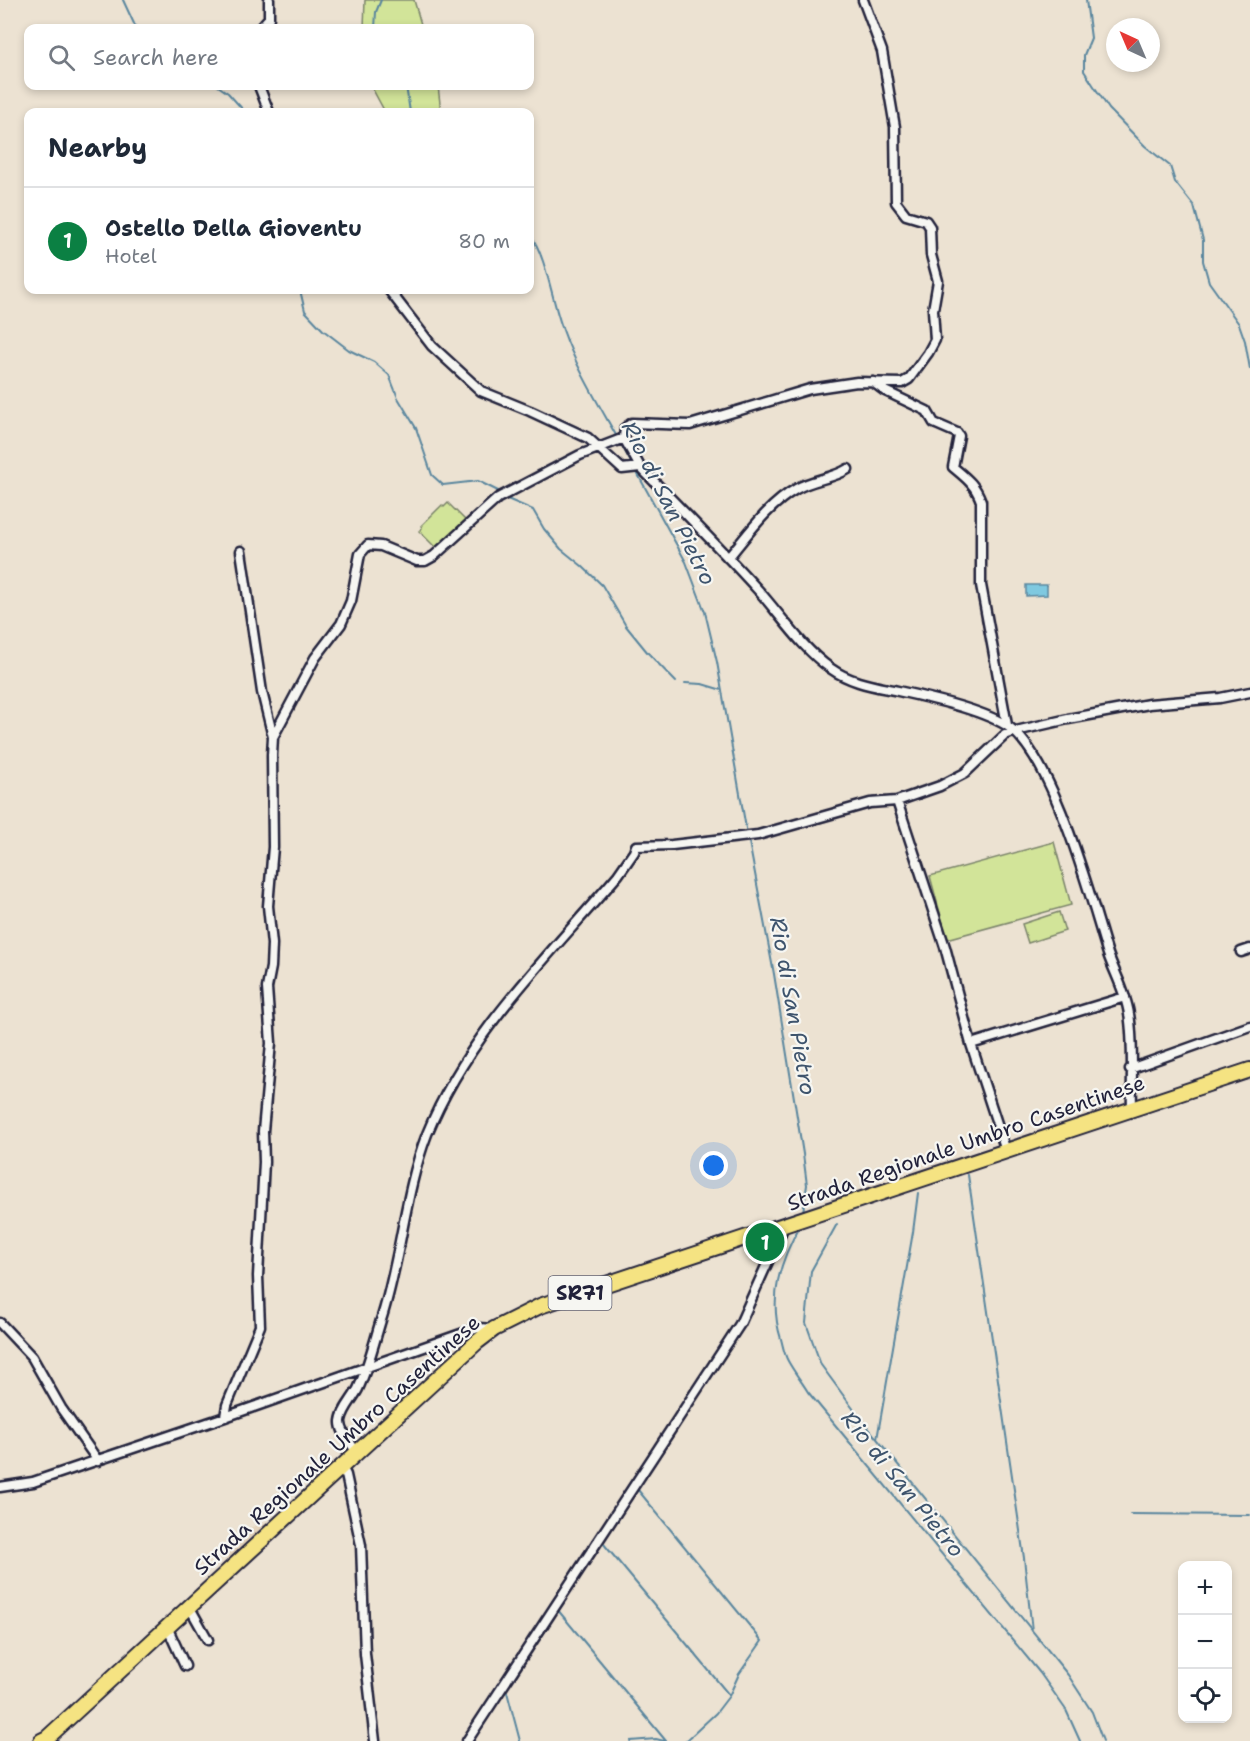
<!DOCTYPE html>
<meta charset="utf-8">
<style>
:root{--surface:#fff;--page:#f6f6f7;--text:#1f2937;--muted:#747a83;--line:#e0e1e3;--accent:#0b8043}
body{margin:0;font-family:"Shantell Sans",sans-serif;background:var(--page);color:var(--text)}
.controls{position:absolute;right:18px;bottom:18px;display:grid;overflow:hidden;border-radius:12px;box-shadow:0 3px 9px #0003}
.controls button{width:54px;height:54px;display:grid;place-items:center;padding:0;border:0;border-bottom:2px solid var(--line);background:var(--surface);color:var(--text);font:30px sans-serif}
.compass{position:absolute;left:1106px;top:18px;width:54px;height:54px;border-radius:50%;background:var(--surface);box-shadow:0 3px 9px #0003;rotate:316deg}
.you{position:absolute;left:714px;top:1166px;width:21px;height:21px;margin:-15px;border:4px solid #fff;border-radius:50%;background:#1a73e8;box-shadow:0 0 0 9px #1a73e833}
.badge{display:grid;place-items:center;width:39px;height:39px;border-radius:50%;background:var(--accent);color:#fff;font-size:20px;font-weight:700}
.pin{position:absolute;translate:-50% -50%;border:3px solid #fff;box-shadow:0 2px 6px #0006}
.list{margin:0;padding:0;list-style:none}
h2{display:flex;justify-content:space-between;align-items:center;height:78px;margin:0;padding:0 24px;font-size:26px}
h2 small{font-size:20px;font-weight:400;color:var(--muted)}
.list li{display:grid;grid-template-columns:39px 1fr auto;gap:18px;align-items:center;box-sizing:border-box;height:108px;padding:0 24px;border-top:2px solid var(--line)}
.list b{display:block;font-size:22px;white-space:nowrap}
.list p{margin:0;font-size:20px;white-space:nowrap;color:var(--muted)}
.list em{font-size:20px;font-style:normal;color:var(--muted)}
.icon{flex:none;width:33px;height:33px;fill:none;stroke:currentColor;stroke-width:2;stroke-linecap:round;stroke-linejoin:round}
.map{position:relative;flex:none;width:1250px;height:1741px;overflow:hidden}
.search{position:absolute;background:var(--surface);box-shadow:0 3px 9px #0003;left:24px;top:24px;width:510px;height:66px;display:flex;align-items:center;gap:15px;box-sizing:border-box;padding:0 21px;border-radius:12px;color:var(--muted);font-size:22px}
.panel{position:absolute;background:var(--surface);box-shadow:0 3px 9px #0003;left:24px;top:108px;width:510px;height:186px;border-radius:12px}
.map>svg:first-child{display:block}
</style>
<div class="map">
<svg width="1250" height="1741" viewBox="0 0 1250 1741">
<rect width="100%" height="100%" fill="#ece2d2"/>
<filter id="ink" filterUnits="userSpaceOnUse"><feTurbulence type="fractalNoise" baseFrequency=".0167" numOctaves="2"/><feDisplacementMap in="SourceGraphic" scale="12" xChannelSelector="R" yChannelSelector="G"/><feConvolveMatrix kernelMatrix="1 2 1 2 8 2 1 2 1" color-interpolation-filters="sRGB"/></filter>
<g filter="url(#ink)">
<path fill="#e5d4bc" d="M276 1520 226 1566 228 1546 231 1540 245 1529Z"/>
<path fill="#d2e499" stroke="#7a836a" stroke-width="1.5" d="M365 0H414L422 28H364Z
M371 86H438L441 112H385Z
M448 503 466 521 437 549 419 531 422 528 421 526 442 505 444 507Z
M1054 842 1071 905 947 939 930 876Z
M1059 912 1065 931 1028 943 1022 924Z"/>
<path fill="#7fc9e0" stroke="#5a869e" stroke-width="1.5" d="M1026 585H1047V595L1026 596Z"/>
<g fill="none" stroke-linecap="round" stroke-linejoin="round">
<path stroke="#5a869e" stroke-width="2" d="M123 0 136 28
M1086 0 1091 38 1084 55V71L1109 109 1145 146 1170 166 1175 182 1194 206 1203 240V261L1209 282 1239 324 1245 341 1250 369
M375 28 376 12 381 0
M218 86 228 93 245 112
M406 86 410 112
M530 234C547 258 552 302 563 330 576 367 598 403 617 437
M300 290 305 311 323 330 349 350 374 362 389 375 398 398 416 428 432 475 443 485 478 481 502 493
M620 442 633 466
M636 471 686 562 705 612 717 662 747 834
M505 498 533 510 544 529 561 549 582 566 602 585 626 626 648 653 676 682
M685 683 702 684 722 690
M749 842 774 974 803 1154 807 1185 803 1212
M968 1175 1024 1558 1032 1631
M801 1224C780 1260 768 1298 781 1339 783 1346 784 1354 788 1361 794 1372 802 1382 808 1392L1040 1673 1066 1710 1080 1741
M837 1224 811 1271 806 1323 821 1365 857 1414 1068 1675 1092 1712 1103 1741
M877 1439 913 1232 918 1193
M638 1490 762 1641 739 1674 729 1696 716 1713 686 1741
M1130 1514 1250 1515
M603 1543 729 1695
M557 1609 666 1741
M507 1692 520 1741
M630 1741 656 1739 664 1741"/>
<defs>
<path id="street" d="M260 28 269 18V0
M259 86 269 112
M389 290 432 346 481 391 530 411 588 438 622 469 640 467C680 508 721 549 759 591 782 617 802 648 830 668 851 683 874 686 898 691 930 698 979 709 1006 725 1053 753 1091 900 1108 954 1115 974 1126 993 1129 1014 1134 1043 1131 1079 1132 1109
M873 382 885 391 927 411 934 423 957 433 959 436 953 467C966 478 975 484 981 501V585L1007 725
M640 467 624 438 625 428 632 423 690 425 810 389 857 382 902 383 909 379 928 353 935 340 933 310 938 281 931 255 930 227 926 221 906 215 896 202 895 127 882 51 863 0
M241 551 262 692 273 737
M728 558C748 534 769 504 796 489 813 479 832 479 848 469
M897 801 945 947 971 1044
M1241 952 1250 949
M1130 1069 1250 1026
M1006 1151 971 1044 1125 997
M0 1323 32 1357 61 1408 98 1461
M225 1417 227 1405 260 1326 258 1276 264 1162 263 1131 271 1043 267 988 271 967 272 944 268 906 273 847 272 755 273 737 315 658 341 624 351 601 360 554 368 545 381 546 417 561H425L434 556 498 498 580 455 624 438
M357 1453C352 1444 340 1432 341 1421 342 1410 353 1399 358 1389 368 1368 374 1343 381 1320 401 1259 404 1194 427 1134 468 1033 548 957 618 875L634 852 636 846 672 845 758 835 870 803 897 801 940 786 965 773 1005 735 1016 731 1068 719 1149 704 1220 698 1250 692
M342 1467 346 1475 361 1545 365 1654 375 1741
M0 1487 33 1482 225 1417 478 1328 494 1329
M190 1608 208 1640
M168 1629 185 1666
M467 1741 740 1324 784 1226"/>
<path id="primary" d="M41 1741 47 1738 477 1342 494 1329 540 1306 1250 1070"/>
</defs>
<use href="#street" stroke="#22223b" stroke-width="13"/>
<use href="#primary" stroke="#22223b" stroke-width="18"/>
<use href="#street" stroke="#f6f6f2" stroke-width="8"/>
<use href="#primary" stroke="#f5e382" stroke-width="14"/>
</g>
</g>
<g text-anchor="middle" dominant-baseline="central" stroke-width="4.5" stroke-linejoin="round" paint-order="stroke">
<rect fill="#f6f6f2" stroke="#626272" stroke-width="1.5" x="548.5" y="1276" width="63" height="34" rx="4.5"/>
<g font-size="20" font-weight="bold" fill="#22223b">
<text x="580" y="1293">SR71</text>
</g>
<g font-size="21" fill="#22223b" stroke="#f6f6f2">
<text transform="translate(966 1143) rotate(-19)">Strada Regionale Umbro Casentinese</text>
<text transform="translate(337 1445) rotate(-42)">Strada Regionale Umbro Casentinese</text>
</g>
<g font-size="22" font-style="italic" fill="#3e546d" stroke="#f6f6f2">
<text transform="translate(669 503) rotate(63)">Rio di San Pietro</text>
<text transform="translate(793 1006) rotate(80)">Rio di San Pietro</text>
<text transform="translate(903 1484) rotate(51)">Rio di San Pietro</text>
</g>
</g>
</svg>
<div class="controls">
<button>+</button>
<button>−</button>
<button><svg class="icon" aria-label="locate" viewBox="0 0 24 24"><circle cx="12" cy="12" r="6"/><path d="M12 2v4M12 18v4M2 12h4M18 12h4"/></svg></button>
</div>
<svg class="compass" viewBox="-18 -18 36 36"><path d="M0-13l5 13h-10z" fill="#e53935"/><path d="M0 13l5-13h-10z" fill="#747a83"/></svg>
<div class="you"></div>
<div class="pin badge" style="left:765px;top:1242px">1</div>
<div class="search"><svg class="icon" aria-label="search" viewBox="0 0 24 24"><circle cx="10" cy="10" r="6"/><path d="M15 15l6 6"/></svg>Search here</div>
<section class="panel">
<h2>Nearby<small></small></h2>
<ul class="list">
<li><span class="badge">1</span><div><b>Ostello Della Gioventu</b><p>Hotel</p></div><em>80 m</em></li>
</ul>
</section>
</div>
